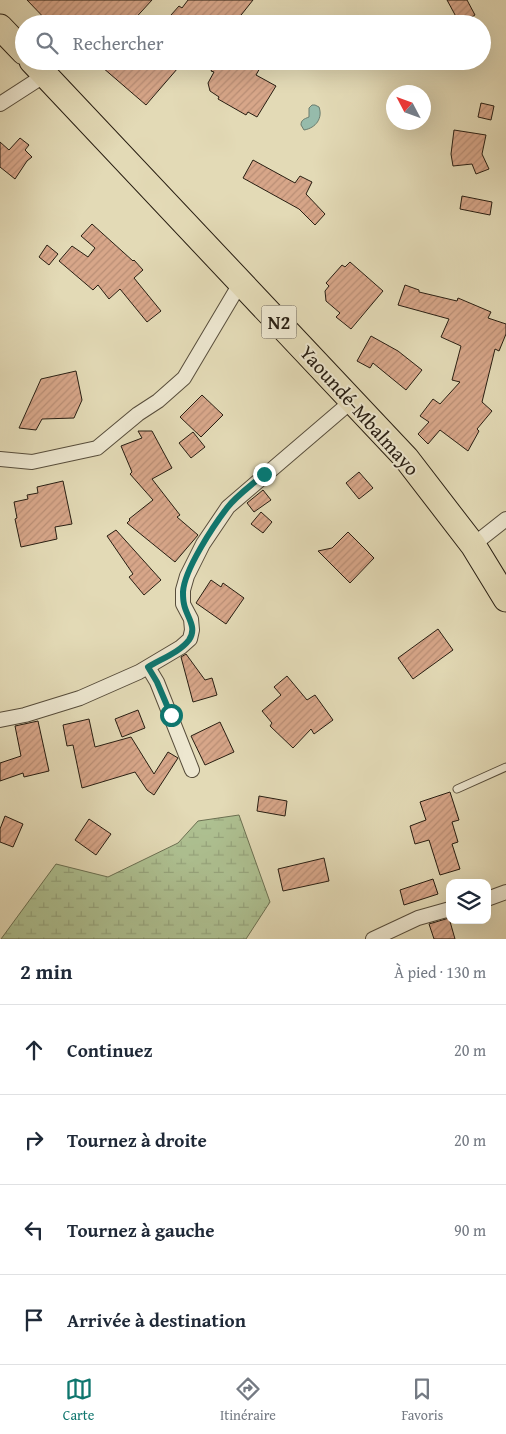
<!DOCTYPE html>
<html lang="fr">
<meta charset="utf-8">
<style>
:root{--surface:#fff;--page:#f6f6f7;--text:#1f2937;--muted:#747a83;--line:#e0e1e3;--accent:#0f766e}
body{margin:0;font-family:"Gentium Book Plus",serif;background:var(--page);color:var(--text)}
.controls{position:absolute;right:15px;bottom:15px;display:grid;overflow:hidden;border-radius:10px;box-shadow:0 5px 20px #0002}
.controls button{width:45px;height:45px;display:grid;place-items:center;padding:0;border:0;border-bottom:1px solid var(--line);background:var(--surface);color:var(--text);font:25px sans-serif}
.compass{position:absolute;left:386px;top:85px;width:45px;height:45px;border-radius:50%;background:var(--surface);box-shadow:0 5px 20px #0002;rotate:311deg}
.stop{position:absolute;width:15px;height:15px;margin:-11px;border:4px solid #0f766e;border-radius:50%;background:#fff}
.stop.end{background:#0f766e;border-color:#fff;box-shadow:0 1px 5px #0008}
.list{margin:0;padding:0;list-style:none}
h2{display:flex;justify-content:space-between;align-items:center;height:65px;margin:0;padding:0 20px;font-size:21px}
h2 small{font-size:16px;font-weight:400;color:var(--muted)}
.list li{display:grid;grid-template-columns:32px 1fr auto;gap:15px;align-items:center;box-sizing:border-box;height:90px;padding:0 20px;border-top:1px solid var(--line)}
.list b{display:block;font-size:19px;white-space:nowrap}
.list em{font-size:16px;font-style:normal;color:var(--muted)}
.icon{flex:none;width:28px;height:28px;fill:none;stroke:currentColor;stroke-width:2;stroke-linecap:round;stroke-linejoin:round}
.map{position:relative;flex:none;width:506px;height:939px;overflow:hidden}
.search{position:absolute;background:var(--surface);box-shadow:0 5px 20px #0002;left:15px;right:15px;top:15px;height:55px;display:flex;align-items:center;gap:12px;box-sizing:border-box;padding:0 18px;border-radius:28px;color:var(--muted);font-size:19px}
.sheet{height:425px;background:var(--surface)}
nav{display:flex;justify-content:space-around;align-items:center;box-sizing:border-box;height:70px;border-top:1px solid var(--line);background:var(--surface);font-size:14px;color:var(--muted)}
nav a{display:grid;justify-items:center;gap:2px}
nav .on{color:var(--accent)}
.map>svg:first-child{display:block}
</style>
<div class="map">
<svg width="506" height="939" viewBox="0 0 506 939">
<defs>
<pattern id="wetland-marsh" width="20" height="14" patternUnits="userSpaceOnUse" patternTransform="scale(1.25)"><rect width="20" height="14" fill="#aec192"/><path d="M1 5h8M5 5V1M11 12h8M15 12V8" fill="none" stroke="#96a57d"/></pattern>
<pattern id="building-hatch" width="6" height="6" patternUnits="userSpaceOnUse" patternTransform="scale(1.25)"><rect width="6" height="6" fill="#d7a689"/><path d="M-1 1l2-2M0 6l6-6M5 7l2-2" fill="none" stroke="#b98e75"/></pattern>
</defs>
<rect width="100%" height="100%" fill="#e3dab6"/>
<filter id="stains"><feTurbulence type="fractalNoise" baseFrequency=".004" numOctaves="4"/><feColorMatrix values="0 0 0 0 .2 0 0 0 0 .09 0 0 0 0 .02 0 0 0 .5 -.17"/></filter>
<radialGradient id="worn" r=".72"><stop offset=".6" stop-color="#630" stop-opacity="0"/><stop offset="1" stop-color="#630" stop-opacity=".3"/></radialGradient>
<path fill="url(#wetland-marsh)" stroke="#6b7052" d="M239 815 270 902 246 939H1L56 864 108 877 178 843 198 821Z"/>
<path fill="#96bbab" stroke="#6a7c6e" d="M312 105H315L319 107C323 118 316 128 304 130L301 125C301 120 304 119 309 117V108Z"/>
<path fill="url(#building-hatch)" stroke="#281e12" d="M27 0H152L130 24H50Z
M188 0H253L234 24H163L179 6 182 8Z
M447 0H467L475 15 460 24Z
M95 61H184L146 105Z
M216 61H264L256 75 276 86 257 117 248 112 246 115 218 99 219 97 210 91 208 83 214 72 211 71Z
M481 103 494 106 491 120 478 117Z
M454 130 486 135 482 154 489 169 476 174 472 164 453 166 451 154Z
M20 138 29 145 25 150 32 157 27 161 15 179 0 167V142L9 150Z
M253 160 295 183 300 176 312 182 306 194 325 214 315 225 299 209 243 178Z
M462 196 492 202 490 215 460 209Z
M92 224 133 261 134 260 143 270 134 278 161 311 147 322 120 289 109 299 98 285 93 290 59 261 72 246 88 257 95 248 81 236Z
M47 245 58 254 49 265 39 257Z
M350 262 383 291 351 329 336 317 340 313 326 301 325 291 329 286 326 283 342 265 345 267Z
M405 285 419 290V292L457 301 458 298 491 312 488 318 506 324V334L499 351 495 349 482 402 492 411 477 429 479 431 468 451 440 430 428 444 418 434 429 422 420 416 433 399 440 404 460 382 452 380 461 346 441 337 449 319 398 305Z
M371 336 398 351 422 370 406 390 373 363 370 368 357 361Z
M76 371 82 400 74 418 42 419 36 430 19 428 41 379Z
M202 395 223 415 201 437 180 417Z
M138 431H152L172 468 152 479 180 515 177 517 198 535 175 562 127 523 130 520 129 519 153 500 130 474 132 472 121 446 142 438Z
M193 432 205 447 191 458 179 443Z
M359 472 373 488 359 499 346 483Z
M63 481 72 524 55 527 57 539 21 547 15 519 17 518 14 502 28 499 27 495 38 493 37 487Z
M263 490 271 500 254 512 247 503Z
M261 512 272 522 263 533 251 524Z
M116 530 161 580 144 595 129 577 133 574 107 536Z
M348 532 374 558 350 583 318 551 332 548Z
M211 580 221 587 223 583 244 598 226 624 196 603Z
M438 629 453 650 413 679 398 658Z
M186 654 205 680 212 678 217 695 193 702 181 657Z
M287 676 307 700 315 695 333 720 314 734 311 729 293 748 270 726 272 723 262 711 281 695 274 687Z
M138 710 145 728 122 737 115 719Z
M89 719 95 747 131 737 154 774 168 752 178 758 154 795 147 790 135 772 82 788 73 745 67 746 63 725Z
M38 721 49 771 24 777 23 773 0 781V763L21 756 15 726Z
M220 722 234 752 205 765 191 736Z
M450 792 459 820 452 822 458 842 452 844 460 869 440 875 429 840 415 844 410 826 426 820 420 802Z
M259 796 287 801 285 816 257 811Z
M5 816 23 824 13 847 0 842V829Z
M89 819 111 834 96 855 75 840Z
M324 858 329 881 283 891 278 869Z
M433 879 438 894 404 905 400 890Z
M449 918 455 939H434L429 924Z"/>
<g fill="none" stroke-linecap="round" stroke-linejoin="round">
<defs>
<path id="lane" d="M457 789 506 767"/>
<path id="street" d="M0 104 45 75
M0 459 32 462 97 448 138 414 158 401 184 378 241 282
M473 545 506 519
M148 667 157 682 192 770
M0 720 25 715 80 698 139 672 181 647 190 639 192 630 191 619 183 604V590L187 576 203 544 228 507 353 400
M487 899 506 892
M373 939 418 918 450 909"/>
<path id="highway" d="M0 27 24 52
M32 61 406 458 473 545 506 599"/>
</defs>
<use href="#lane" stroke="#574d3b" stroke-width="9"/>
<use href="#street" stroke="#574d3b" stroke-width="16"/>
<use href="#highway" stroke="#281e12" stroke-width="27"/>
<use href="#lane" stroke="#ede7d0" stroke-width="7"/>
<use href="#street" stroke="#ede7d0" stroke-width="14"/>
<use href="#highway" stroke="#e3dab6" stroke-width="25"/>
</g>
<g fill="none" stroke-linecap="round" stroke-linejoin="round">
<path stroke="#0f766e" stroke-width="6" d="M171 715 157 682 148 667C161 659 180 652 189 640 198 627 186 616 184 604 183 600 183 595 183 592 184 570 214 525 227 508 237 495 252 485 264 474"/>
</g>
<g text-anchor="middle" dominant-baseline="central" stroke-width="4" stroke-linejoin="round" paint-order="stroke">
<rect fill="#ede7d0" stroke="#635a4b" stroke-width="1" x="261.5" y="305.5" width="35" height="33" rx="4"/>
<g font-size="19" font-weight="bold" fill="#281e12">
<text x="279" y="322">N2</text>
</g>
<g font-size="20" fill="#281e12" stroke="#ede7d0">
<text transform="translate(360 410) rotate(48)">Yaoundé-Mbalmayo</text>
</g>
</g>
<rect width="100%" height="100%" filter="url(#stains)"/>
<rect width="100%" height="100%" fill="url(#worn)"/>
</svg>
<div class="controls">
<button><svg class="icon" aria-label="layers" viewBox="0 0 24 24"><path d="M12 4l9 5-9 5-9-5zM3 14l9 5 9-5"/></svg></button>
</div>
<svg class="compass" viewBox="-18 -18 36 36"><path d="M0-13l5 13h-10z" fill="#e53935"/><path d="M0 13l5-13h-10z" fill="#747a83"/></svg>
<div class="stop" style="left:171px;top:715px"></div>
<div class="stop end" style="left:264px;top:474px"></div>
<div class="search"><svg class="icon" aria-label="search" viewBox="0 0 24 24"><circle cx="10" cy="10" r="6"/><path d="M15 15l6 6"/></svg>Rechercher</div>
</div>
<section class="sheet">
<h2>2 min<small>À pied · 130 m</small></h2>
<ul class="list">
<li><svg class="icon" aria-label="ahead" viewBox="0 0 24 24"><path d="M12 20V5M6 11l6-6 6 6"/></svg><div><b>Continuez</b></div><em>20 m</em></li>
<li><svg class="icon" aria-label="right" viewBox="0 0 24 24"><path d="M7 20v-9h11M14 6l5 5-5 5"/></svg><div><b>Tournez à droite</b></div><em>20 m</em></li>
<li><svg class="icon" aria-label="left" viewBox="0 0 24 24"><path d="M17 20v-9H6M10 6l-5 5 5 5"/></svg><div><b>Tournez à gauche</b></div><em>90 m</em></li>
<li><svg class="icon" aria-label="arrive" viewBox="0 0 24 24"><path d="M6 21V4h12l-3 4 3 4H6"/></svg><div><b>Arrivée à destination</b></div></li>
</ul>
</section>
<nav>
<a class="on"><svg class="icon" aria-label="map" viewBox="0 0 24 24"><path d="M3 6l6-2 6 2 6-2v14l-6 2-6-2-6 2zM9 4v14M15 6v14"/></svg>Carte</a>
<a><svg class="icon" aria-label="directions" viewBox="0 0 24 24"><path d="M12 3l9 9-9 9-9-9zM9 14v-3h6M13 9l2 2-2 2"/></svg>Itinéraire</a>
<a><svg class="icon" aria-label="saved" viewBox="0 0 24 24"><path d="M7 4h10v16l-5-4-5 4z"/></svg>Favoris</a>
</nav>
